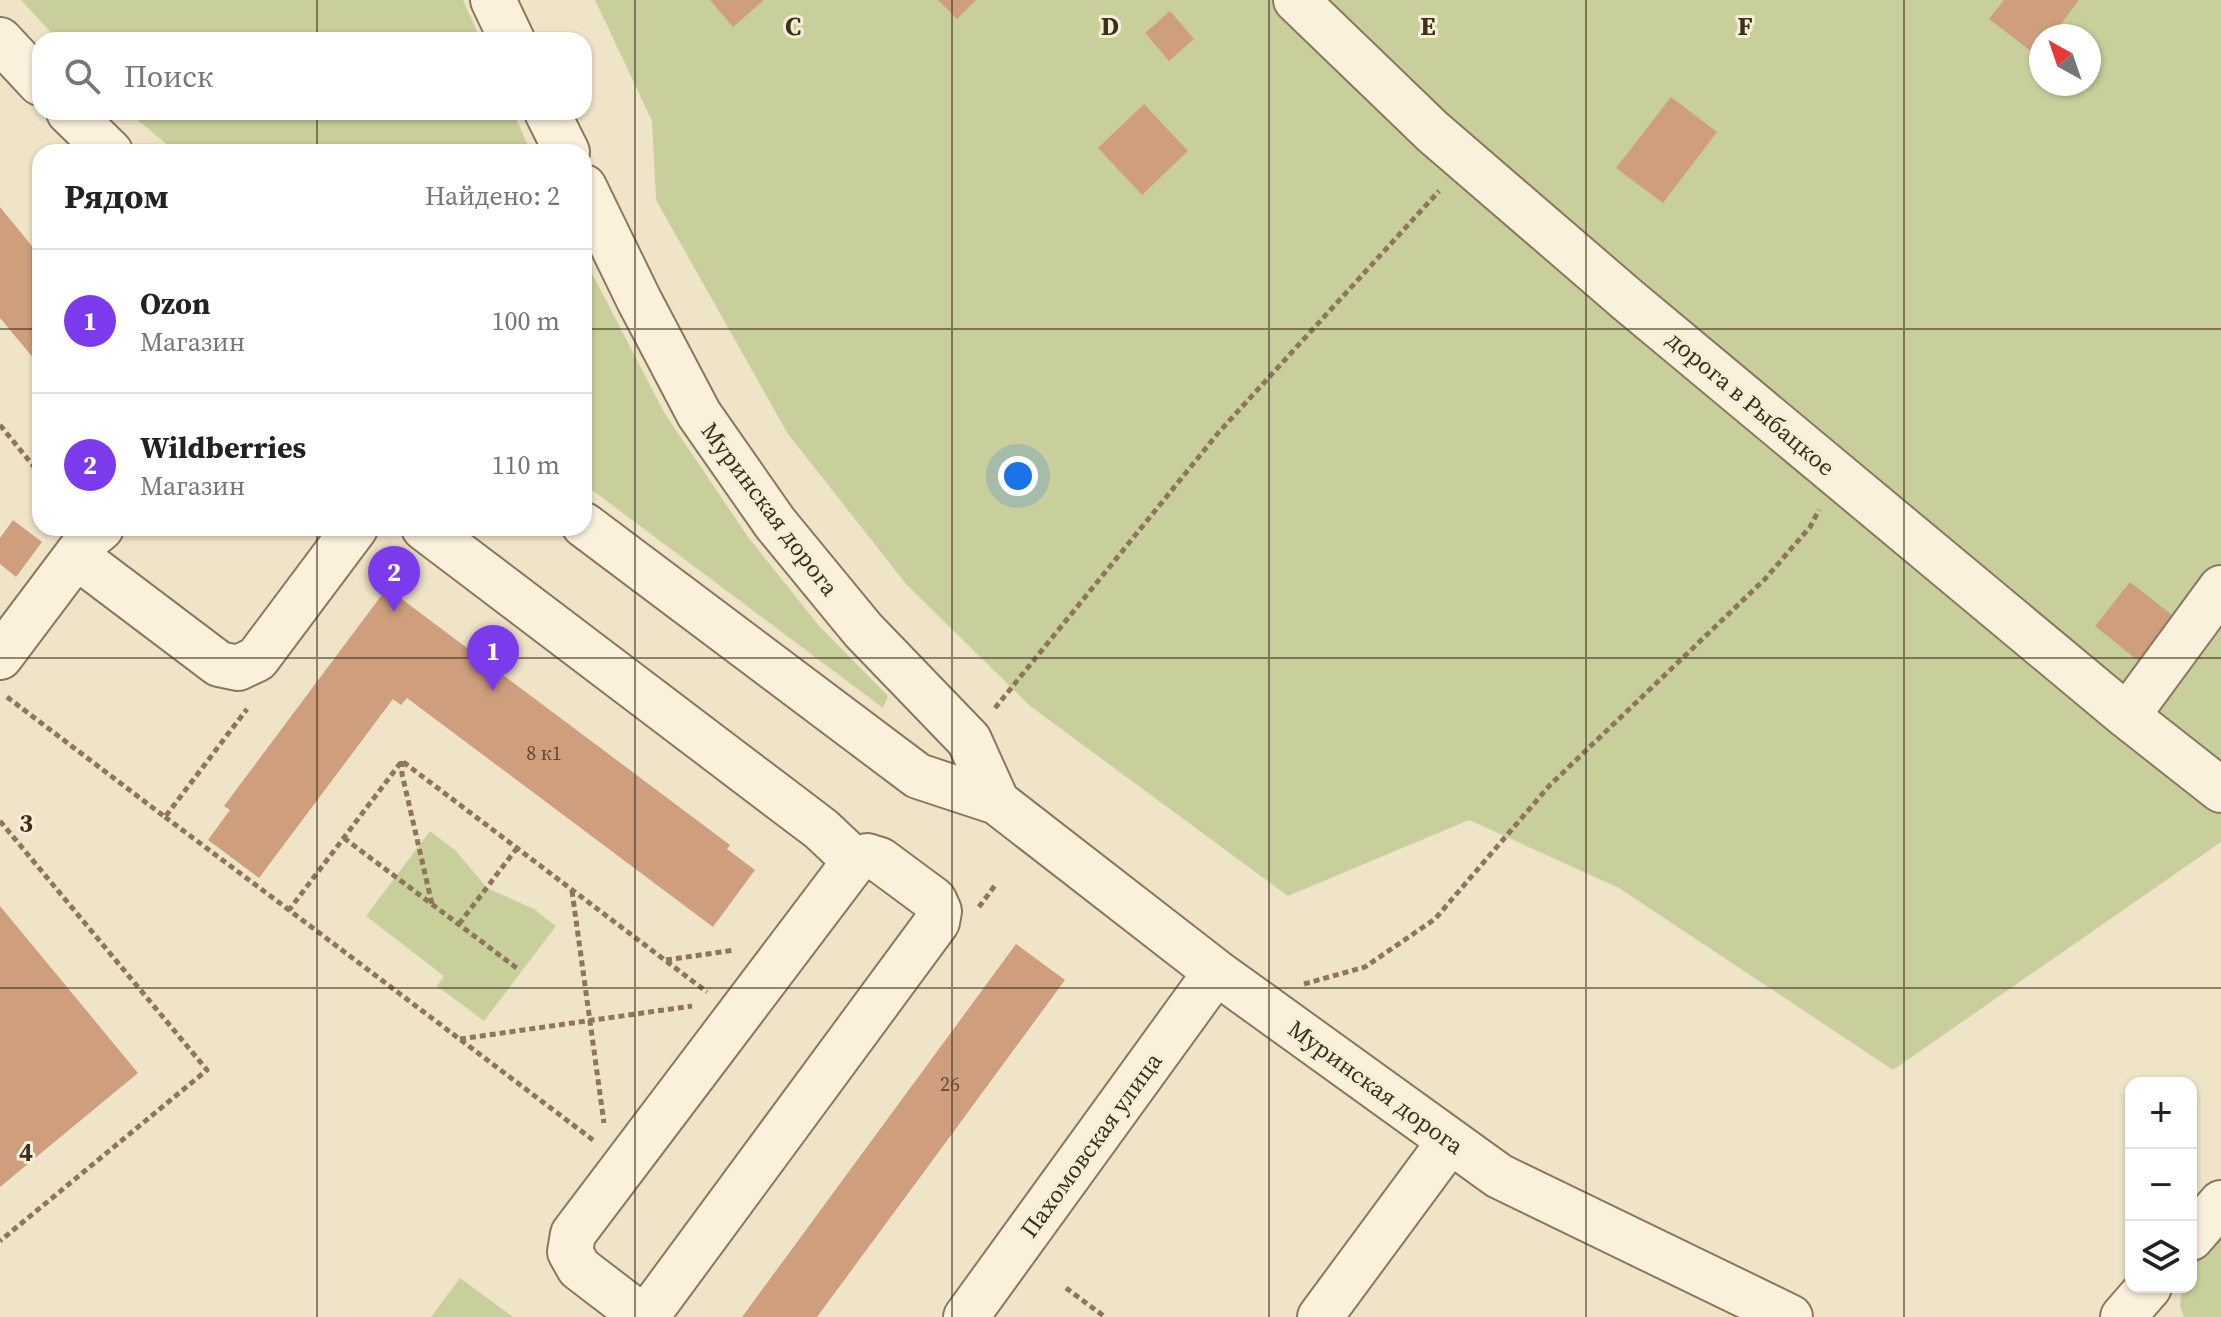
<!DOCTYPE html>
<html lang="ru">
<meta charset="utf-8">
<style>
:root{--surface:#fff;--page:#f2f2f2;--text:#222;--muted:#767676;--line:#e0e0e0;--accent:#7c3aed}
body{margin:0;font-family:"Source Serif 4",serif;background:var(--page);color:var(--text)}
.controls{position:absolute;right:24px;bottom:24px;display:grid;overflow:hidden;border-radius:16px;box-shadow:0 2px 6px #0004}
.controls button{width:72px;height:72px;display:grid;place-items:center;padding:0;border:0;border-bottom:2px solid var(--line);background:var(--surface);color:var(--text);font:40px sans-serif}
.compass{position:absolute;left:2029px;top:24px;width:72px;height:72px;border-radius:50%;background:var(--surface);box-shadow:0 2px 6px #0004;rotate:320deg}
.you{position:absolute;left:1018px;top:476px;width:28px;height:28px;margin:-20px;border:6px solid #fff;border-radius:50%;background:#1a73e8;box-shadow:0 0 0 12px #1a73e833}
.badge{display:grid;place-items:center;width:52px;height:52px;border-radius:50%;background:var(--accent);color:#fff;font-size:26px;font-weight:700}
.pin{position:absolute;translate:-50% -66px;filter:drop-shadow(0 2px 4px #0008)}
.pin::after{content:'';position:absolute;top:42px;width:28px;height:24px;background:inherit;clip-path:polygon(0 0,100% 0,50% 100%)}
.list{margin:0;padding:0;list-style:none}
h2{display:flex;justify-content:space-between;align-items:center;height:104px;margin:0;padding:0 32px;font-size:34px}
h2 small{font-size:26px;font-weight:400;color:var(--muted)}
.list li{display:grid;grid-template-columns:52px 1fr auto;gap:24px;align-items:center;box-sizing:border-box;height:144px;padding:0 32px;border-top:2px solid var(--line)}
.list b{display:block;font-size:30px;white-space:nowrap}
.list p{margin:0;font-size:26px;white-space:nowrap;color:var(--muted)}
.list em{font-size:26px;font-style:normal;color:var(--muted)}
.icon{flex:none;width:44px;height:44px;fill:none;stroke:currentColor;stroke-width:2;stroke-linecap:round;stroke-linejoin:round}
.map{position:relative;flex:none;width:2221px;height:1317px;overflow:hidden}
.search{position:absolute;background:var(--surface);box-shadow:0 2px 6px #0004;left:32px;top:32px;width:560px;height:88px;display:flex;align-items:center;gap:20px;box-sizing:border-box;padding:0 28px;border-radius:24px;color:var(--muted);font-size:30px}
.panel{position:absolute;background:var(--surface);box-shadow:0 2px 6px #0004;left:32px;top:144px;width:560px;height:392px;border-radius:24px}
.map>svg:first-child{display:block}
</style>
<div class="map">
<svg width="2221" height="1317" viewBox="0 0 2221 1317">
<rect width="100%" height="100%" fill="#f0e4c8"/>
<path fill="#c9cf9b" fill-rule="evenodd" d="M21 0H463L481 40H58Z
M595 0H2221V842L1893 1070 1619 888 1469 820 1288 896 1030 706 906 584 788 434 656 200 652 121ZM2041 36H2089V84H2041Z
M128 112H513L531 152H176Z
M584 258 665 414 748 537 820 627 888 696 883 708 584 484Z
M430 831 455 850 487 888 534 909 556 926 484 1021 437 986 444 976 366 916Z
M2221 1224V1317H2184L2180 1306 2182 1287H2191V1260Z
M460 1278 513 1317H431Z"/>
<path fill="#cf9f7d" d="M710 0H764L733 27Z
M938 0H976L957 19Z
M2004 0H2079L2052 36H2041V50L2036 55 1989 19Z
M1170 11 1194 39 1169 61 1145 33Z
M1671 97 1717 132 1663 203 1616 168Z
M1144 104 1188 151 1142 195 1098 148Z
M0 207 40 256V366L0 318Z
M13 520 42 542 16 577 0 564V538Z
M2130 582 2182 623 2147 668 2095 626Z
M387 588 730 845 727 849 755 870 713 927 407 698 401 705 393 699 259 878 208 840 230 810 224 806Z
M0 906 138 1073 0 1187Z
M1016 944 1065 980 921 1176 817 1317H742Z"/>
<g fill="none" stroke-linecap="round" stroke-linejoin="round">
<defs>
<path id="minor" d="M493 0 512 40
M1296 0 1433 132 1629 301 2127 716 2221 790
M0 40 40 83
M69 112 110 152
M547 112 567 152
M584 187 639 300 699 414 775 523 863 630 969 740 997 802
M584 525 918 776 997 802 1216 972 1499 1176 1790 1317
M424 528 821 829 855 861 867 856 880 860 934 900 939 911 937 922 646 1317
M76 556 219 664 238 668 257 659 355 528
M0 657 91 536 101 528
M2127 716 2221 588
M2191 1238 2221 1203
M643 1317 579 1268 570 1252 573 1234 855 861
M966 1317 1216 972
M1320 1317 1450 1141
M2123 1317 2149 1287"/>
</defs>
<use href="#minor" stroke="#8d765c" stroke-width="48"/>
<path stroke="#8d765c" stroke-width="5" stroke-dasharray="6 4" stroke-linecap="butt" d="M0 425 40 474
M7 697 165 817 247 709
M995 708 1219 432 1439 191
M402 761V774L432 904
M165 817 289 910
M0 821 207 1070 0 1241
M344 838 518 969
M572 891 604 1123
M979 907 996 884
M459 924 517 848
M666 960 735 950
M1304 984 1365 967 1435 919 1550 785 1765 579 1810 527 1819 510
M460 1039 692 1006
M593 1140 289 910 402 761 707 992
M1066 1288 1105 1317"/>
<use href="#minor" stroke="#faf1dc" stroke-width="44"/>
</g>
<path fill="none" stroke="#3d2e20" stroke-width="2" stroke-opacity="0.55" d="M317 0V40M635 0V1317M952 0V1317M1269 0V1317M1586 0V1317M1904 0V1317M317 112V152M0 329H40M584 329H2221M317 528V1317M0 658H2221M0 988H2221"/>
<g text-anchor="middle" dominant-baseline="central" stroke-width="6" stroke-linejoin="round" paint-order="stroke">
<g font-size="20" fill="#624a37">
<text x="544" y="753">8 к1</text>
<text x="950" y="1084">26</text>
</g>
<g font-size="24" fill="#3d2e20" stroke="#f7eed8">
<text transform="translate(1751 403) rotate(40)">дорога в Рыбацкое</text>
<text transform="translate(770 509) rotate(53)">Муринская дорога</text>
<text transform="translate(1376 1087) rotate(36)">Муринская дорога</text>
<text transform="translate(1091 1145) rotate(-54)">Пахомовская улица</text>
</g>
</g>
<g font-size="26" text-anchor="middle" font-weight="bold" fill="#3d2e20" stroke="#f7eed8" stroke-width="6" stroke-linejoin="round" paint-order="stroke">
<text x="793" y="35">C</text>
<text x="1110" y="35">D</text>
<text x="1428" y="35">E</text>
<text x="1745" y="35">F</text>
<text x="26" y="832">3</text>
<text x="26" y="1161">4</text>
</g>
</svg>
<div class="controls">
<button>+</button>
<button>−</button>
<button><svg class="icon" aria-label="layers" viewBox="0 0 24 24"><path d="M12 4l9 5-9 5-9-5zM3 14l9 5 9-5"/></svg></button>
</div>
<svg class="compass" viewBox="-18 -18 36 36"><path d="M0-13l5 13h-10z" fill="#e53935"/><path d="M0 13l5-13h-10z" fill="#767676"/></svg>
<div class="you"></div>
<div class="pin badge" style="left:493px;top:691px">1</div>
<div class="pin badge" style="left:394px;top:612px">2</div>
<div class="search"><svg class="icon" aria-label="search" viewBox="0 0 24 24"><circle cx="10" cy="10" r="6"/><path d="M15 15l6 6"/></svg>Поиск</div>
<section class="panel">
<h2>Рядом<small>Найдено: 2</small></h2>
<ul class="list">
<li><span class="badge">1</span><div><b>Ozon</b><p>Магазин</p></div><em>100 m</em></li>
<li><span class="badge">2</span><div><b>Wildberries</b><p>Магазин</p></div><em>110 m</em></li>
</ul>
</section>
</div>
